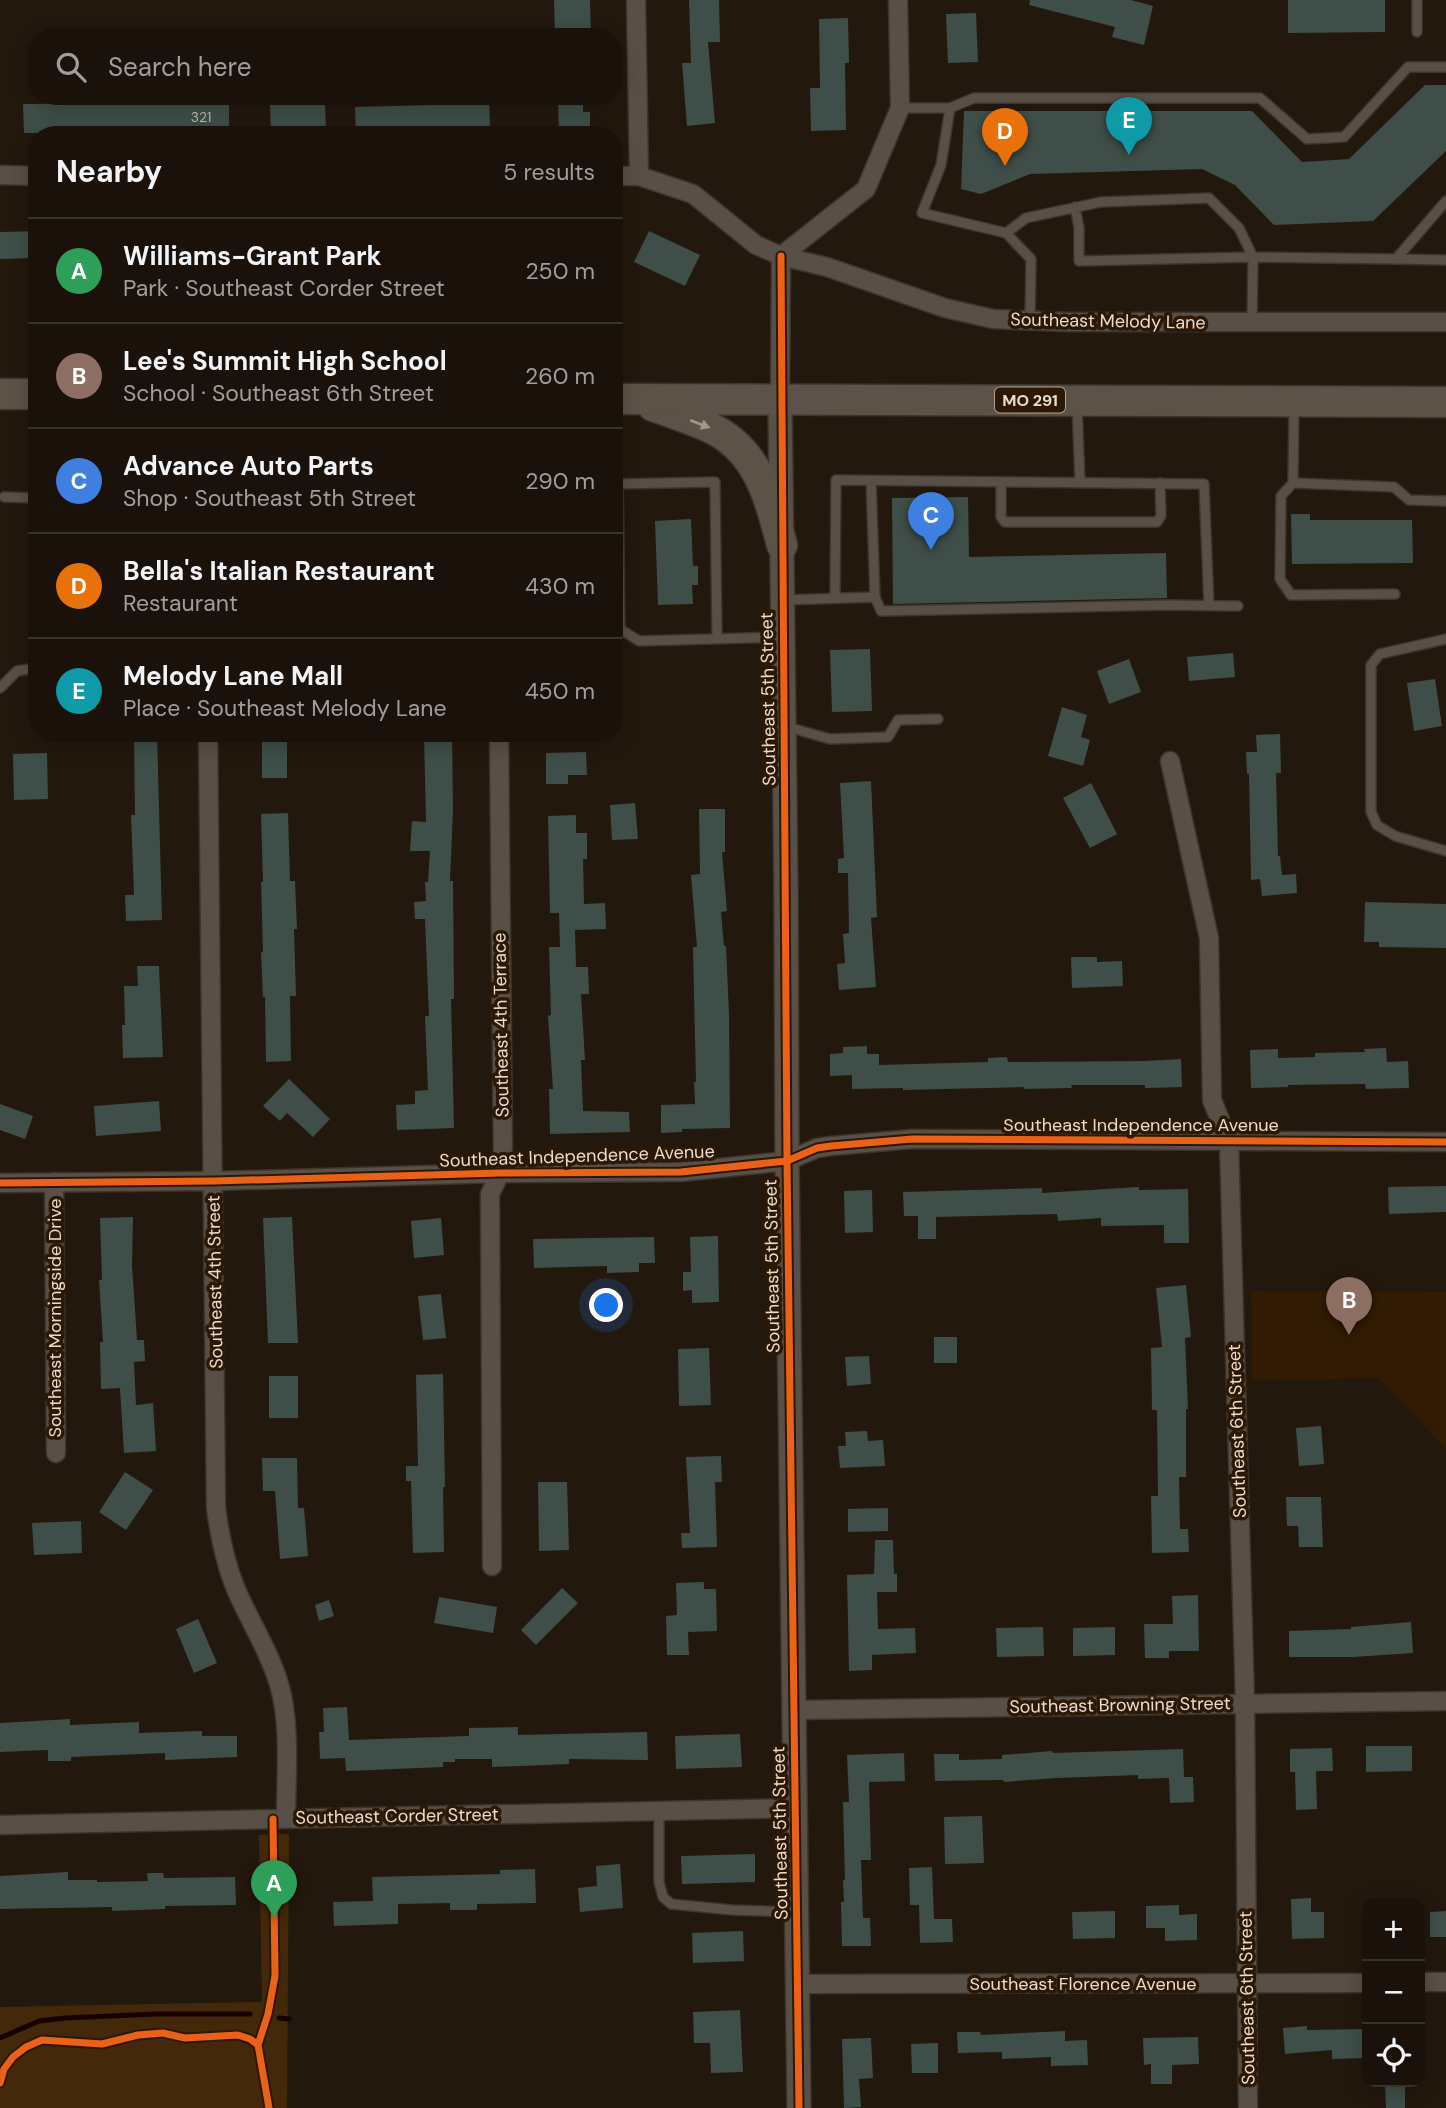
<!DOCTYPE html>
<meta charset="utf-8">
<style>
:root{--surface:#1a120a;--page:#231b13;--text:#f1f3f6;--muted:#9f9e9c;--line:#38322b;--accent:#a4978a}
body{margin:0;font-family:"DM Sans",sans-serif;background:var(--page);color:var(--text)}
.controls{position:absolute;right:21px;bottom:21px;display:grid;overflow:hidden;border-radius:14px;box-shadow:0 4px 18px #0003}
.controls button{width:63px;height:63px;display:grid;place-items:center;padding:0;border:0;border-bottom:2px solid var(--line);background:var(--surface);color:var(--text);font:35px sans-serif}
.you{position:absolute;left:607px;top:1306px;width:24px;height:24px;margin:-18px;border:5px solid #fff;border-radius:50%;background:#1a73e8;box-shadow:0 0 0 10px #1a73e833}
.badge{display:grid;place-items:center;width:46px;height:46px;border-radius:50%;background:var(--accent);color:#fff;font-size:23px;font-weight:700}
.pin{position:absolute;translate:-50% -58px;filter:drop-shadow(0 2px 4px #0008)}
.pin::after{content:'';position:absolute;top:37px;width:24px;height:21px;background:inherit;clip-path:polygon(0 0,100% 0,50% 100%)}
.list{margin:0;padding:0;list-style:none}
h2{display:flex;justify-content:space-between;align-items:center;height:91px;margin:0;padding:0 28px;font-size:30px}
h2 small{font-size:23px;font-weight:400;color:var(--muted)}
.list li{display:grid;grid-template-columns:46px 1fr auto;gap:21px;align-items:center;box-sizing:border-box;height:105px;padding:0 28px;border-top:2px solid var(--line)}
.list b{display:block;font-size:26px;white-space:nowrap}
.list p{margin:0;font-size:23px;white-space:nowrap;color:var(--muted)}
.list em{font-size:23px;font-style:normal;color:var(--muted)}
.icon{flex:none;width:38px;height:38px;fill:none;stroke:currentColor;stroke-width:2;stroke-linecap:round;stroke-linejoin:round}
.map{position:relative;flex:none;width:1446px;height:2108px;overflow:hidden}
.search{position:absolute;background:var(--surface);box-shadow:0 4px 18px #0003;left:28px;top:28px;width:595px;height:77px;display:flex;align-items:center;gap:18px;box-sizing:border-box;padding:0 24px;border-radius:28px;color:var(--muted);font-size:26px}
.panel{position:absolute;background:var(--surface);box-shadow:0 4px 18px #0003;left:28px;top:126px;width:595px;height:616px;border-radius:28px}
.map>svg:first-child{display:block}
</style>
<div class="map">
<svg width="1446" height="2108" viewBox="0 0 1446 2108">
<rect width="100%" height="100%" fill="#23180d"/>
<path fill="#321b03" d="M1251 1291 1446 1292V1449L1379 1378 1252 1381Z"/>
<path fill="#44280a" d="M289 1834 287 2108H0V2007L262 2002 259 1835Z"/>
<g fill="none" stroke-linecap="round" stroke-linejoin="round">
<path stroke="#160201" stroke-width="5" d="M279 2018 289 2019
M0 2038 39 2021 65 2018 157 2014H250"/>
</g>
<path fill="#3f4e48" d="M554 0H590L591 37H555Z
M689 0H719L720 42H708L715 123 687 126 682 63H691Z
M1030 0H1131L1153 6 1144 45 1112 37 1115 27 1029 5Z
M1288 0H1385V32L1288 33Z
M976 13 978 62 948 63 946 14Z
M848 18 849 63H845L846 130 811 131 810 88H820L819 19Z
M1425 85H1446V151L1373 221 1274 225 1235 185 1202 169 1030 174 981 194 961 189 964 111H1252L1302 162 1349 159Z
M558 96H583V112H590V135H559Z
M434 97H489L490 129 453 130V134L356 135 355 107 434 105Z
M172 98 229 99V135H172V132L24 133 23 104 172 103Z
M325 103 326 132 271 134 270 105Z
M37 231V258L0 259V232Z
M649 231 700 255 685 286 634 262Z
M968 497 969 557 1166 553 1167 598 893 604 892 498Z
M1291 514H1310V520H1412L1413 563 1292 564Z
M691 519 693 566H698V585H692L693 604 658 605 655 521Z
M870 649 872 711 832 712 830 650Z
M1233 653 1235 677 1189 681 1187 657Z
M1129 659 1141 692 1109 704 1097 671Z
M1435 679 1442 726 1414 731 1407 683Z
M1062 707 1087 715 1081 737 1090 740 1083 766 1048 756Z
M134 733H157L162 920 126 921 125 895H134L131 815H135Z
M424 733H452L453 810 450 881H453L454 999H451L454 1128 397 1130 396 1105 415 1104V1091L428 1090 425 1016H429L425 919H415L414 902 426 901 425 882H428L430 851H410L412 821 426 822Z
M1280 734 1281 773H1276L1278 856H1280L1282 875 1296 874 1297 893 1262 896 1260 879 1251 880 1249 774H1247L1246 752H1257L1256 735Z
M287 739V778H262V740Z
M586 752 587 775H568V784H546V753Z
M47 753 48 799 14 800 13 754Z
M871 781 877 917 871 918 876 987 839 990 837 964 845 963 843 934 849 933 848 873H838V859L844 858 840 783Z
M1091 783 1117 834 1090 848 1063 798Z
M635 803 638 839 612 840 610 805Z
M699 809H725V852H722L727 911 721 912 724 946H726L729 1014 730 1128 682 1129V1132L661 1133V1105L695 1104 694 1082H696L693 947H697L691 875 700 874Z
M288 813 290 881H295L297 929H294L296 996H290L291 1061 266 1062 265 997H263L261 952H263L261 882H263L261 814Z
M576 815V833H587V859H583L584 904 605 903 606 929 575 930 576 967H588L589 994H581L585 1060H581L583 1111 629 1112 630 1132 550 1134 549 1089H553L548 1016 551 1015 549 947H560L559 913H550L548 816Z
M1365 902 1446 904V948L1379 947V942H1364Z
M1071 957H1097V962L1122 961 1123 986 1072 988Z
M137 966H159L163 1057 123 1058 122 1025H125L124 986H138Z
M867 1046V1054H879V1065L988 1062V1058L1007 1057 1008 1062 1144 1061 1181 1059 1182 1087 1145 1088V1085H1071L1072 1088 1024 1089V1087L903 1090V1088L852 1089V1075L830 1076V1054L843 1053V1047Z
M1386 1048 1387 1062 1408 1061 1409 1088 1366 1089 1365 1084 1288 1085V1087L1251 1088 1250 1050 1278 1049V1058L1315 1057V1053L1365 1052 1364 1049Z
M289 1079 330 1119 313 1137 287 1113 280 1121 263 1106Z
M159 1101 161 1131 96 1136 94 1106Z
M0 1104 33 1116 25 1139 0 1130Z
M1446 1186V1212L1389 1214 1388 1187Z
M1139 1187V1190L1188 1189 1189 1243H1164V1225L1101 1226V1218L1058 1221 1057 1214 936 1217V1239H918V1216H904L903 1192 1042 1188V1193Z
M872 1190 873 1232 845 1233 844 1191Z
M133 1217 132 1265 137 1340H144L145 1361 134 1362 136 1405 153 1403 156 1451 124 1453 120 1388 101 1389 100 1342H103L99 1280H102L100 1218Z
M292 1217 298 1343H268L263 1218Z
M441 1218 444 1255 414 1258 411 1221Z
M718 1236 719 1302 692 1303V1290L683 1291V1272H691L690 1237Z
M654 1237 655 1263H639V1272L607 1273V1266L534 1268 533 1239Z
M1186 1285 1191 1337 1185 1338 1188 1409H1186V1477H1179L1180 1529H1188L1189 1552 1152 1553 1151 1496H1158L1157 1410H1152L1151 1348 1162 1347 1156 1288Z
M441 1294 446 1338 423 1340 418 1296Z
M934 1337H957V1363H934Z
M709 1348 711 1405 679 1406 678 1349Z
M869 1356 871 1384 847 1386 845 1357Z
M443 1374 445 1487H443L444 1552 413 1553 411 1481H406V1466H418L416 1375Z
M269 1376H298V1418H269Z
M1321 1426 1324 1464 1299 1466 1296 1428Z
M867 1431 868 1441 883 1440 885 1466 840 1468 838 1446H846L845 1432Z
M721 1456 722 1482H715L717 1547 682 1548 681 1533H690L686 1457Z
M262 1458H297L298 1508H304L308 1556 280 1559 275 1491H263Z
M125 1472 153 1490 126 1530 99 1512Z
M538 1482H567L569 1550 539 1551Z
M1286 1497H1321L1323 1547H1299L1298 1526H1287Z
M888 1508V1531L848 1532V1509Z
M81 1521 82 1553 34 1555 32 1523Z
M875 1540H893L894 1574H897V1592H877L878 1629 915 1628 916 1653 872 1655V1670L849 1671 847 1575 874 1574Z
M704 1582V1589H716L717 1631 688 1632 689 1655H667L666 1616 677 1615 676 1583Z
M562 1588 578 1603 536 1645 521 1630Z
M1198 1595 1199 1651H1169V1658H1145L1144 1624H1173L1172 1596Z
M439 1597 497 1607 493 1633 434 1623Z
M329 1600 334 1616 319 1621 315 1605Z
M198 1619 217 1663 194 1673 176 1629Z
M1411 1622 1413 1653 1353 1657H1289V1631L1351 1629V1627Z
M1043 1627 1044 1656 997 1657 996 1628Z
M1115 1627V1655L1073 1656V1628Z
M347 1707 349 1740 469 1736V1728L518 1727V1735L647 1732 648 1760 569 1759V1764L492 1767V1759H455V1762H443V1767L346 1771 345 1758 320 1759 319 1732H324L323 1708Z
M70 1719V1725L139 1722V1733L202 1731V1736H237V1757L165 1760V1753L71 1757V1761H48V1750L0 1752V1723Z
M740 1734 742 1767 676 1769 675 1736Z
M1366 1746H1412V1771L1366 1772Z
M1332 1748 1333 1771H1316L1317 1809 1296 1810 1295 1772H1290V1749Z
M1183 1749 1184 1777H1193L1194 1802 1170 1803 1169 1778 1138 1779V1775L1056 1778 1004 1782 1003 1780 935 1781 934 1754H959V1760L1002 1759V1755L1052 1751 1053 1753Z
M904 1753 905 1781 869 1782 871 1860H861L863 1918H870L871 1946H842L841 1902H844L843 1880H845L843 1802H849L847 1755Z
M982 1816 984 1863 945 1864 944 1817Z
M755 1854V1882L682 1884 681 1856Z
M620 1864 623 1908 580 1912 578 1888 597 1886 596 1866Z
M932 1867 934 1919H952L953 1942 920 1943 919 1905H910L909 1868Z
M535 1869 536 1903 477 1904V1910H450V1903L398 1904V1924L334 1926 333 1902 373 1901 372 1877 500 1874V1870Z
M68 1872V1880H97V1882L148 1881 147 1873H163L164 1878 235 1877 236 1905 165 1906V1909L112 1911V1907L0 1909V1876Z
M1311 1898V1912H1324V1938L1292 1939 1291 1899Z
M1179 1905V1915L1197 1914V1940L1165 1941V1928H1146V1906Z
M1115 1911V1938L1073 1939 1072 1912Z
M1446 1911V1937H1430V1912Z
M743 1931 744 1961 693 1963 692 1933Z
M740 2010 743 2072 711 2073 710 2043H694L693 2012Z
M1307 2026V2030L1367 2029V2058L1332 2059V2050L1285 2054 1283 2028Z
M1065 2031V2041L1087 2040 1088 2065 1051 2066V2057L1002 2059V2052L958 2053 957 2032H980L981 2035Z
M1198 2037 1199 2064 1172 2065V2084H1151V2064L1144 2065 1143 2038Z
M871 2038 873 2078 859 2079 861 2107 844 2108 842 2039Z
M938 2043V2073H912L911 2044Z
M1385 2084H1405V2108H1386Z"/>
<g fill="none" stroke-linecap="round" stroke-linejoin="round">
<defs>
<path id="service" d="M1417 0V32
M900 108H950L941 165 922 213 1006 233 1026 218 1101 202 1209 198 1239 228 1253 257 1396 259 1446 201
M950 108 974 98H1260L1307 139 1344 137 1408 67H1446
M1075 207 1079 228V261L1253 257 1252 322
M1006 233 1031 259 1030 321
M1396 259 1446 260
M1077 404 1080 483
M1294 406 1293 483 1281 496 1280 579 1291 595 1395 594
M871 481 875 597
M1001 482V517L1005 522H1157L1161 516 1160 483
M1293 483 1394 487 1409 500 1446 501
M614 484 715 482 717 638
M618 484 620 629
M4 497 37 498
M835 598 836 480 1204 484 1209 606
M785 600 875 597 881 611 1168 605 1238 606
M614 629H620L639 641 780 637
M1446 639 1380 654 1371 665V812L1377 825 1395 836 1446 851
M0 688 17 671 37 668
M784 726 830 739 888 737 898 720 938 719
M659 1811V1882L663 1897 671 1904 732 1910 795 1912"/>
<path id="minor" d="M636 0 639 176
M0 175 37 176
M614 176H639L693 194 756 245 781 256 827 267 945 308 993 319 1067 322H1446
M781 256 866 189 900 108 898 0
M780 399 781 256
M208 733 216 1508C220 1538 226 1568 239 1596 252 1625 270 1653 279 1684 291 1724 286 1776 286 1818
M1170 761 1209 938 1212 1100 1229 1142 1245 1702 1248 2108
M54 1182 56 1453
M0 1183 214 1181 500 1173 681 1172 787 1161 817 1148 831 1146 912 1139 1446 1142
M492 1566 490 1194 500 1173 503 1157 499 733
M794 1710 1446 1701
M0 1825 795 1808
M1420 1982H1446
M798 1984 1367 1983"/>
<path id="tertiary" d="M780 399 786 890 787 1161 799 2108"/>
<path id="primary" d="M0 394H37
M614 399 1446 402
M653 406C673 413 694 420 713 429 759 452 770 500 782 545"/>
</defs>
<use href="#service" stroke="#3d342c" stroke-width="12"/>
<use href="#minor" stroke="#3d342c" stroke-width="21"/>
<use href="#tertiary" stroke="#3d342c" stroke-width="26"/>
<use href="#primary" stroke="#3d342c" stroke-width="33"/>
<use href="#service" stroke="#584f47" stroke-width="9"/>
<use href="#minor" stroke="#584f47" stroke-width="18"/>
<use href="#tertiary" stroke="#584f47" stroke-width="23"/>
<use href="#primary" stroke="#5d5247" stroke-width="30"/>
<defs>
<path id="cycleway" d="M781 256 787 1161 799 2108
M0 1183 214 1181 500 1173 681 1172 787 1161 817 1148 831 1146 912 1139 1446 1142
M0 2083 4 2069 13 2057 26 2047 42 2040 102 2044 138 2035 163 2033 185 2038 238 2035 250 2039 258 2045
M269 2108 258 2045 268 2014 275 1976 273 1819"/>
</defs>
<use href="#cycleway" stroke="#2c1804" stroke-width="11"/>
<use href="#cycleway" stroke="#ea6118" stroke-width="7"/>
</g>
<defs><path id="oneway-solid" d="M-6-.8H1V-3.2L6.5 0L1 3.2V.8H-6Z" transform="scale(1.75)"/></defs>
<use fill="#a3968a" href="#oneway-solid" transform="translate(700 424) rotate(21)"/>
<g text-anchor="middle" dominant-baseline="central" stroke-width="7" stroke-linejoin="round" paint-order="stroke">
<g font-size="14" fill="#beb8ac">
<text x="201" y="117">321</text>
</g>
<rect fill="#2c1804" stroke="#b0a091" stroke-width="2" x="995" y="387.5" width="70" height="25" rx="5"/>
<g font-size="16" font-weight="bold" fill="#e9dbce">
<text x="1030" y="400">MO 291</text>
</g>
<g font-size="18" fill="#e9dbce" stroke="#2c1804">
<text transform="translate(1108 321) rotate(1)">Southeast Melody Lane</text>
<text transform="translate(768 699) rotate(-91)">Southeast 5th Street</text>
<text transform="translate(501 1025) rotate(-91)">Southeast 4th Terrace</text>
<text x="1141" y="1125">Southeast Independence Avenue</text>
<text transform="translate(577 1156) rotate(-2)">Southeast Independence Avenue</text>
<text transform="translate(772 1266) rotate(-91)">Southeast 5th Street</text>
<text transform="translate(215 1282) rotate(-91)">Southeast 4th Street</text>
<text transform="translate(55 1318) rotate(-90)">Southeast Morningside Drive</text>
<text transform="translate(1237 1431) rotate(-92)">Southeast 6th Street</text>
<text transform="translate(1120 1705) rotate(-1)">Southeast Browning Street</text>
<text transform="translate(397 1816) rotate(-1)">Southeast Corder Street</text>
<text transform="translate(780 1833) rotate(-91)">Southeast 5th Street</text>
<text x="1083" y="1984">Southeast Florence Avenue</text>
<text transform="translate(1247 1998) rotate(-91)">Southeast 6th Street</text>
</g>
</g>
</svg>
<div class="controls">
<button>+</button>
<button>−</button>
<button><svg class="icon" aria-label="locate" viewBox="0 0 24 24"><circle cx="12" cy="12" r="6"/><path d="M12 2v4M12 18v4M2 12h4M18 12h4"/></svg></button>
</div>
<div class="you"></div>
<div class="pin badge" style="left:274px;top:1918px;background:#2e9e5b">A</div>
<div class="pin badge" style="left:1349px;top:1335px;background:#8d6e63">B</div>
<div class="pin badge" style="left:931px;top:550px;background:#3f7fe0">C</div>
<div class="pin badge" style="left:1005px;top:166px;background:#e8710a">D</div>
<div class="pin badge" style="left:1129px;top:155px;background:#0f9aa8">E</div>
<div class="search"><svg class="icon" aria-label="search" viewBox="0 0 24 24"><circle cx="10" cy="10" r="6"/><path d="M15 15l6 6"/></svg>Search here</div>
<section class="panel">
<h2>Nearby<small>5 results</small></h2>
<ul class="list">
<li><span class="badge" style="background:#2e9e5b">A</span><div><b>Williams-Grant Park</b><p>Park · Southeast Corder Street</p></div><em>250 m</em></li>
<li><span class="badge" style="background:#8d6e63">B</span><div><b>Lee's Summit High School</b><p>School · Southeast 6th Street</p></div><em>260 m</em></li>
<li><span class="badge" style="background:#3f7fe0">C</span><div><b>Advance Auto Parts</b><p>Shop · Southeast 5th Street</p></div><em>290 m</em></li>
<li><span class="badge" style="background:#e8710a">D</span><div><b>Bella's Italian Restaurant</b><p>Restaurant</p></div><em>430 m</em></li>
<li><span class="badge" style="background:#0f9aa8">E</span><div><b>Melody Lane Mall</b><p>Place · Southeast Melody Lane</p></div><em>450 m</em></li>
</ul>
</section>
</div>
